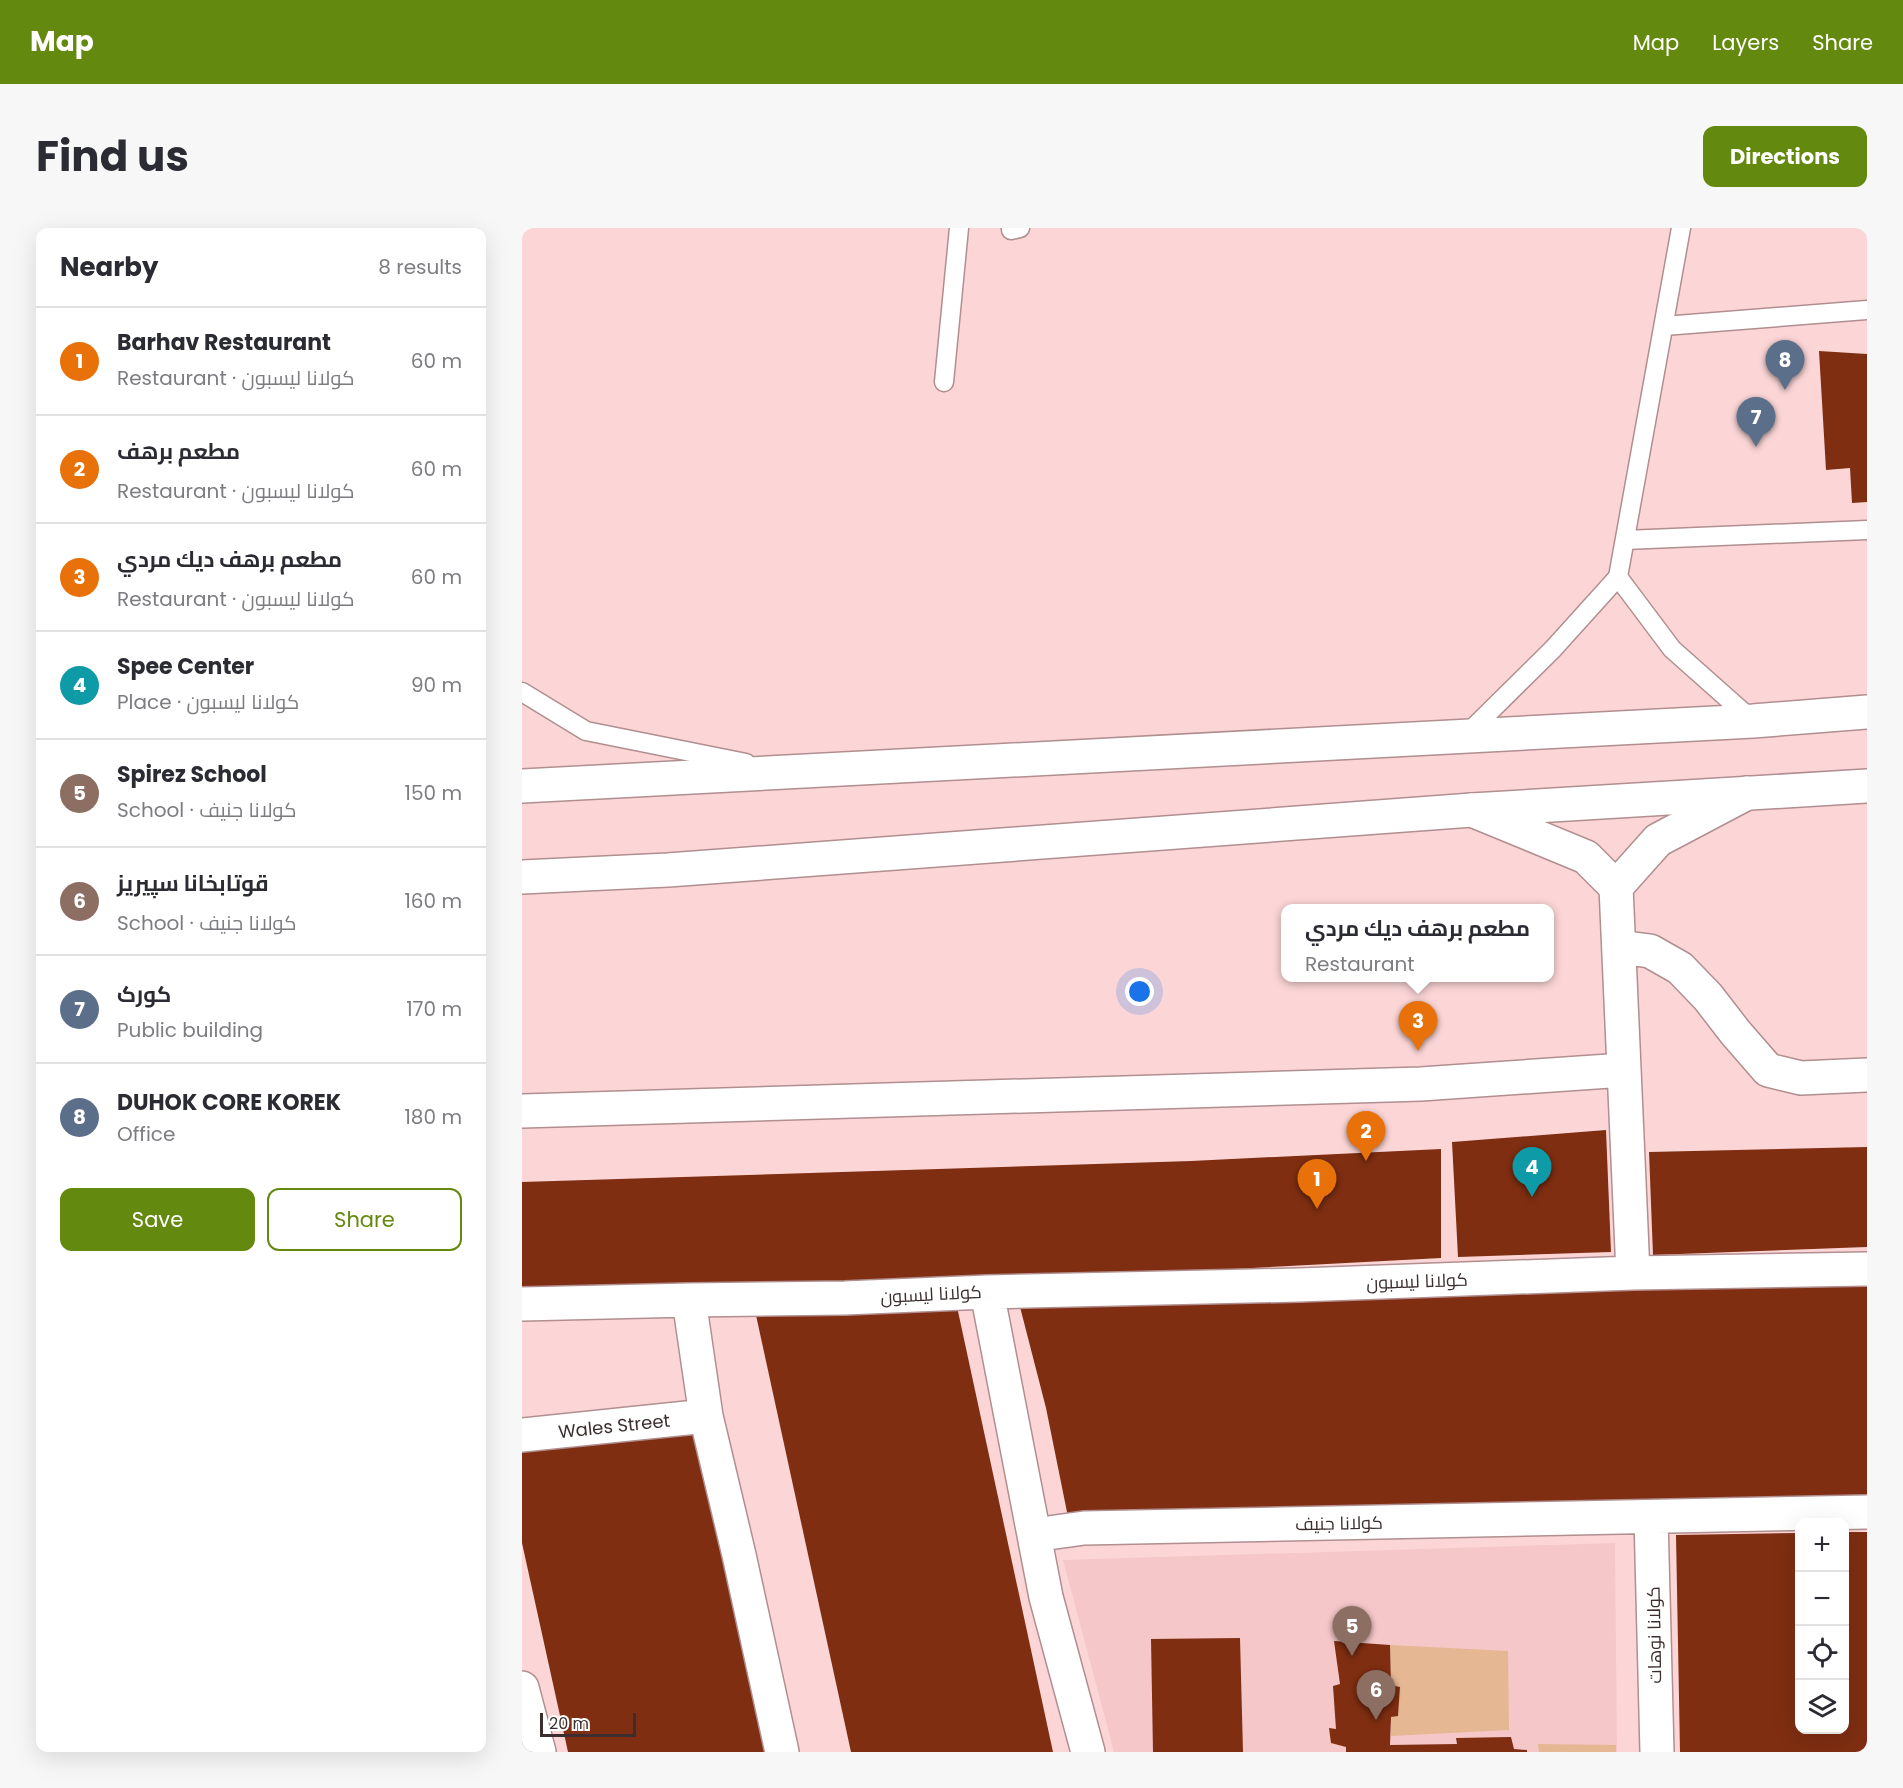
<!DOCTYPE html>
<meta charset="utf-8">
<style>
:root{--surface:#fff;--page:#f7f7f7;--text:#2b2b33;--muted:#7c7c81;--line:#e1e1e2;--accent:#64890f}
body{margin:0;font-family:Poppins,Cairo,sans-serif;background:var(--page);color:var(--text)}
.controls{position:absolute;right:18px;bottom:18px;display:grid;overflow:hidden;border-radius:12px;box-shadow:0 6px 24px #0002}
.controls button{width:54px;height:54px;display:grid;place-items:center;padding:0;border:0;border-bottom:2px solid var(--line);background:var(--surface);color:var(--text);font:30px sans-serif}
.scale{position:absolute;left:18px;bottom:15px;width:96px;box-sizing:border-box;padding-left:6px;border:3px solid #3c2e2e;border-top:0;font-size:16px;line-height:21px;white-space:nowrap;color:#3c2e2e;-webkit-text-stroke:4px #fff;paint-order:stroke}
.you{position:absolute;left:618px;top:764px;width:21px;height:21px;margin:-15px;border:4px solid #fff;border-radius:50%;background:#1a73e8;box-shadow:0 0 0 9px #1a73e833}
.badge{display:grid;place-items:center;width:39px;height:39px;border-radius:50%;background:var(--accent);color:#fff;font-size:20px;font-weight:700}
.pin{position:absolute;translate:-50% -50px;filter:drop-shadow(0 2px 3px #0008)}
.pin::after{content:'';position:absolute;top:32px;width:21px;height:18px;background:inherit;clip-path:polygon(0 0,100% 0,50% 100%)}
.popup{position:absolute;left:759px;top:676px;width:273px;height:78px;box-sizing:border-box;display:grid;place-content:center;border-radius:12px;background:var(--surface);filter:drop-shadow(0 2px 4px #0005);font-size:20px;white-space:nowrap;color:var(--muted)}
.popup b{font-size:22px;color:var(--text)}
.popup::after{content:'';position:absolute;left:50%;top:100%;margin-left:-12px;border:12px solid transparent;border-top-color:var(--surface)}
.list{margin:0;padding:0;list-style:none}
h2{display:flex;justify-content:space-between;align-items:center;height:78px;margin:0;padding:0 24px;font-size:26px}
h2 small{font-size:20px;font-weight:400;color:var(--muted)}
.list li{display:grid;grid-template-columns:39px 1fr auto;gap:18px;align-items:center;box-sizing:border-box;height:108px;padding:0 24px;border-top:2px solid var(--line)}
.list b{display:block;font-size:22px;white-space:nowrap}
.list p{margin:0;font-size:20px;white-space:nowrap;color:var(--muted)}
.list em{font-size:20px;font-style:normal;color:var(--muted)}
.actions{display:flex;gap:12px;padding:18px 24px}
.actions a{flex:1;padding:14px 0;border:2px solid var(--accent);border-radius:12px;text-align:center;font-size:21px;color:var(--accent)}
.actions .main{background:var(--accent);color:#fff}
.icon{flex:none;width:33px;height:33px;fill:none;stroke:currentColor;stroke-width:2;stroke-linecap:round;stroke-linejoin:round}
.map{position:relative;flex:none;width:1345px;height:1524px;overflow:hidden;border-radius:12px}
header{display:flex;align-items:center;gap:36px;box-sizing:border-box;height:84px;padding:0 30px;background:var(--accent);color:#fff}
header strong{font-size:28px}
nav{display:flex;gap:33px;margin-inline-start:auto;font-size:21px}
.intro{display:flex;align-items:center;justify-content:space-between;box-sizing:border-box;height:144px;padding:0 36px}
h1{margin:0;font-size:42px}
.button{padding:15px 27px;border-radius:12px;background:var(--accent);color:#fff;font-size:21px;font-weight:700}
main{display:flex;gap:36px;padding:0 36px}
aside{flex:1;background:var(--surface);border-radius:12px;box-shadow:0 6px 24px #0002}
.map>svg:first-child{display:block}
</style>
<header>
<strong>Map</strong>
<nav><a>Map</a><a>Layers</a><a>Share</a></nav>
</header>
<div class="intro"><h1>Find us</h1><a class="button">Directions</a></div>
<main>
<aside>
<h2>Nearby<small>8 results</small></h2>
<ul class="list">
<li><span class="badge" style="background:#e8710a">1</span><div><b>Barhav Restaurant</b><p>Restaurant · كولانا ليسبون</p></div><em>60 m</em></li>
<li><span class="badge" style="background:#e8710a">2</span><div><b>مطعم برهف</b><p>Restaurant · كولانا ليسبون</p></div><em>60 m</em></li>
<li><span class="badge" style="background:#e8710a">3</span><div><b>مطعم برهف ديك مردي</b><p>Restaurant · كولانا ليسبون</p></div><em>60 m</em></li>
<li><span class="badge" style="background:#0f9aa8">4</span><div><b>Spee Center</b><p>Place · كولانا ليسبون</p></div><em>90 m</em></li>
<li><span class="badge" style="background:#8d6e63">5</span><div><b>Spirez School</b><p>School · كولانا جنيف</p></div><em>150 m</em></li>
<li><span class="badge" style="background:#8d6e63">6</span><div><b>قوتابخانا سپيريز</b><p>School · كولانا جنيف</p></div><em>160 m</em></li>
<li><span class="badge" style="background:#5c6f8a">7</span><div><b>کورک</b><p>Public building</p></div><em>170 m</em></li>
<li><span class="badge" style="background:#5c6f8a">8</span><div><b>DUHOK CORE KOREK</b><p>Office</p></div><em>180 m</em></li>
</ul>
<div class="actions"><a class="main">Save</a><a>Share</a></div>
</aside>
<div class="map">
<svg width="1345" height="1524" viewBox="0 0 1345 1524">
<rect width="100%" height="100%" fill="#fcd6d7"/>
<path fill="#f5c7c8" d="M1093 1315 1095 1524H592L541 1332Z"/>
<path fill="#e5b792" d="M868 1417 986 1423 987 1502 869 1508V1489L876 1487 878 1459 869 1457Z
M1016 1516 1094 1517V1524H1017Z"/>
<path fill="#7f2e11" d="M1297 123 1345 126V274L1330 275 1328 240 1304 242Z
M1084 902 1089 1024 936 1029 930 914Z
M1345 919V1019L1131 1027 1127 924Z
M919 921V1030L675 1043 0 1067V954L669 933Z
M1345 1056V1270L546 1289 524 1180 497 1075Z
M434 1074 531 1524H329L232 1078Z
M176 1202 248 1524H46L0 1315V1221Z
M1323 1304H1345V1524H1158L1154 1307 1278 1305V1502H1323Z
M718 1410 721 1524H631L629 1411Z
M812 1413 868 1417 869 1457 878 1459 876 1488 869 1489 868 1517 935 1516 934 1510 989 1509 992 1521 1005 1522V1524H824V1519L809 1515 807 1500 814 1501 811 1458 818 1456Z"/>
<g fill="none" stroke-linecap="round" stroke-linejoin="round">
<defs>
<path id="lane" d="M489 0V2L498 0
M1142 98 1345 82
M422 154 437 0
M1103 312 1345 302
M1096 349 1150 421 1231 493
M0 464 64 503 224 535
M944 507 1031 421 1096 349 1159 0"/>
<path id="street" d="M950 582 1064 629 1094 659 1111 1045
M1094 659 1136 612 1225 565
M1097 719 1128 723 1158 740 1186 769 1213 804 1246 842 1279 850 1345 847
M0 883 899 856 1102 842
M465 1064 524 1369 566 1524
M0 1076 167 1072
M0 1207 184 1188
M1129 1289 1135 1524
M512 1307 562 1300 1345 1284
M0 1460 17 1524
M260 1524 217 1327 184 1188 167 1072 323 1070 465 1064 777 1057 1111 1045 1345 1041"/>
<path id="highway" d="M0 558 1231 493 1345 484
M0 649 146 642 950 582 1345 558"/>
</defs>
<use href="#lane" stroke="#b18e8f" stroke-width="21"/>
<use href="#street" stroke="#b18e8f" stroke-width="36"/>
<use href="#highway" stroke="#b18e8f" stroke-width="36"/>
<use href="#lane" stroke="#fff" stroke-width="18"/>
<use href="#street" stroke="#fff" stroke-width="33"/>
<use href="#highway" stroke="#fff" stroke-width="33"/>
</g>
<g text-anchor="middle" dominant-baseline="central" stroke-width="6" stroke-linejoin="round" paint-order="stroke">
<g font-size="18" fill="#3c2e2e" stroke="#fff">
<text transform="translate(895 1053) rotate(-2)">كولانا ليسبون</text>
<text transform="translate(409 1066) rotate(-3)">كولانا ليسبون</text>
<text transform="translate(92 1198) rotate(-6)">Wales Street</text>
<text transform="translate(817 1295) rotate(-1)">كولانا جنيف</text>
<text transform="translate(1132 1407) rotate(-91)">كولانا نوهات</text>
</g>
</g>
</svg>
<div class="controls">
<button>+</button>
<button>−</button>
<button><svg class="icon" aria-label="locate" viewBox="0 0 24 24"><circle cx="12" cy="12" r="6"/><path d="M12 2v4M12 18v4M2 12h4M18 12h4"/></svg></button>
<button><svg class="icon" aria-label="layers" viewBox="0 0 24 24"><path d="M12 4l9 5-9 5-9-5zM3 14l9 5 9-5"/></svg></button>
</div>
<div class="scale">20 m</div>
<div class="you"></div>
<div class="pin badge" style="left:795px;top:981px;background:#e8710a">1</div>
<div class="pin badge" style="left:844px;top:933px;background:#e8710a">2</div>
<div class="pin badge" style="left:896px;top:823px;background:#e8710a">3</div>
<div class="popup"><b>مطعم برهف ديك مردي</b>Restaurant</div>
<div class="pin badge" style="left:1010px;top:969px;background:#0f9aa8">4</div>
<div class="pin badge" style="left:830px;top:1428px;background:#8d6e63">5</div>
<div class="pin badge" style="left:854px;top:1492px;background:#8d6e63">6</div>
<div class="pin badge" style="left:1234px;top:219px;background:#5c6f8a">7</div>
<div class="pin badge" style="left:1263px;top:162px;background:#5c6f8a">8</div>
</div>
</main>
